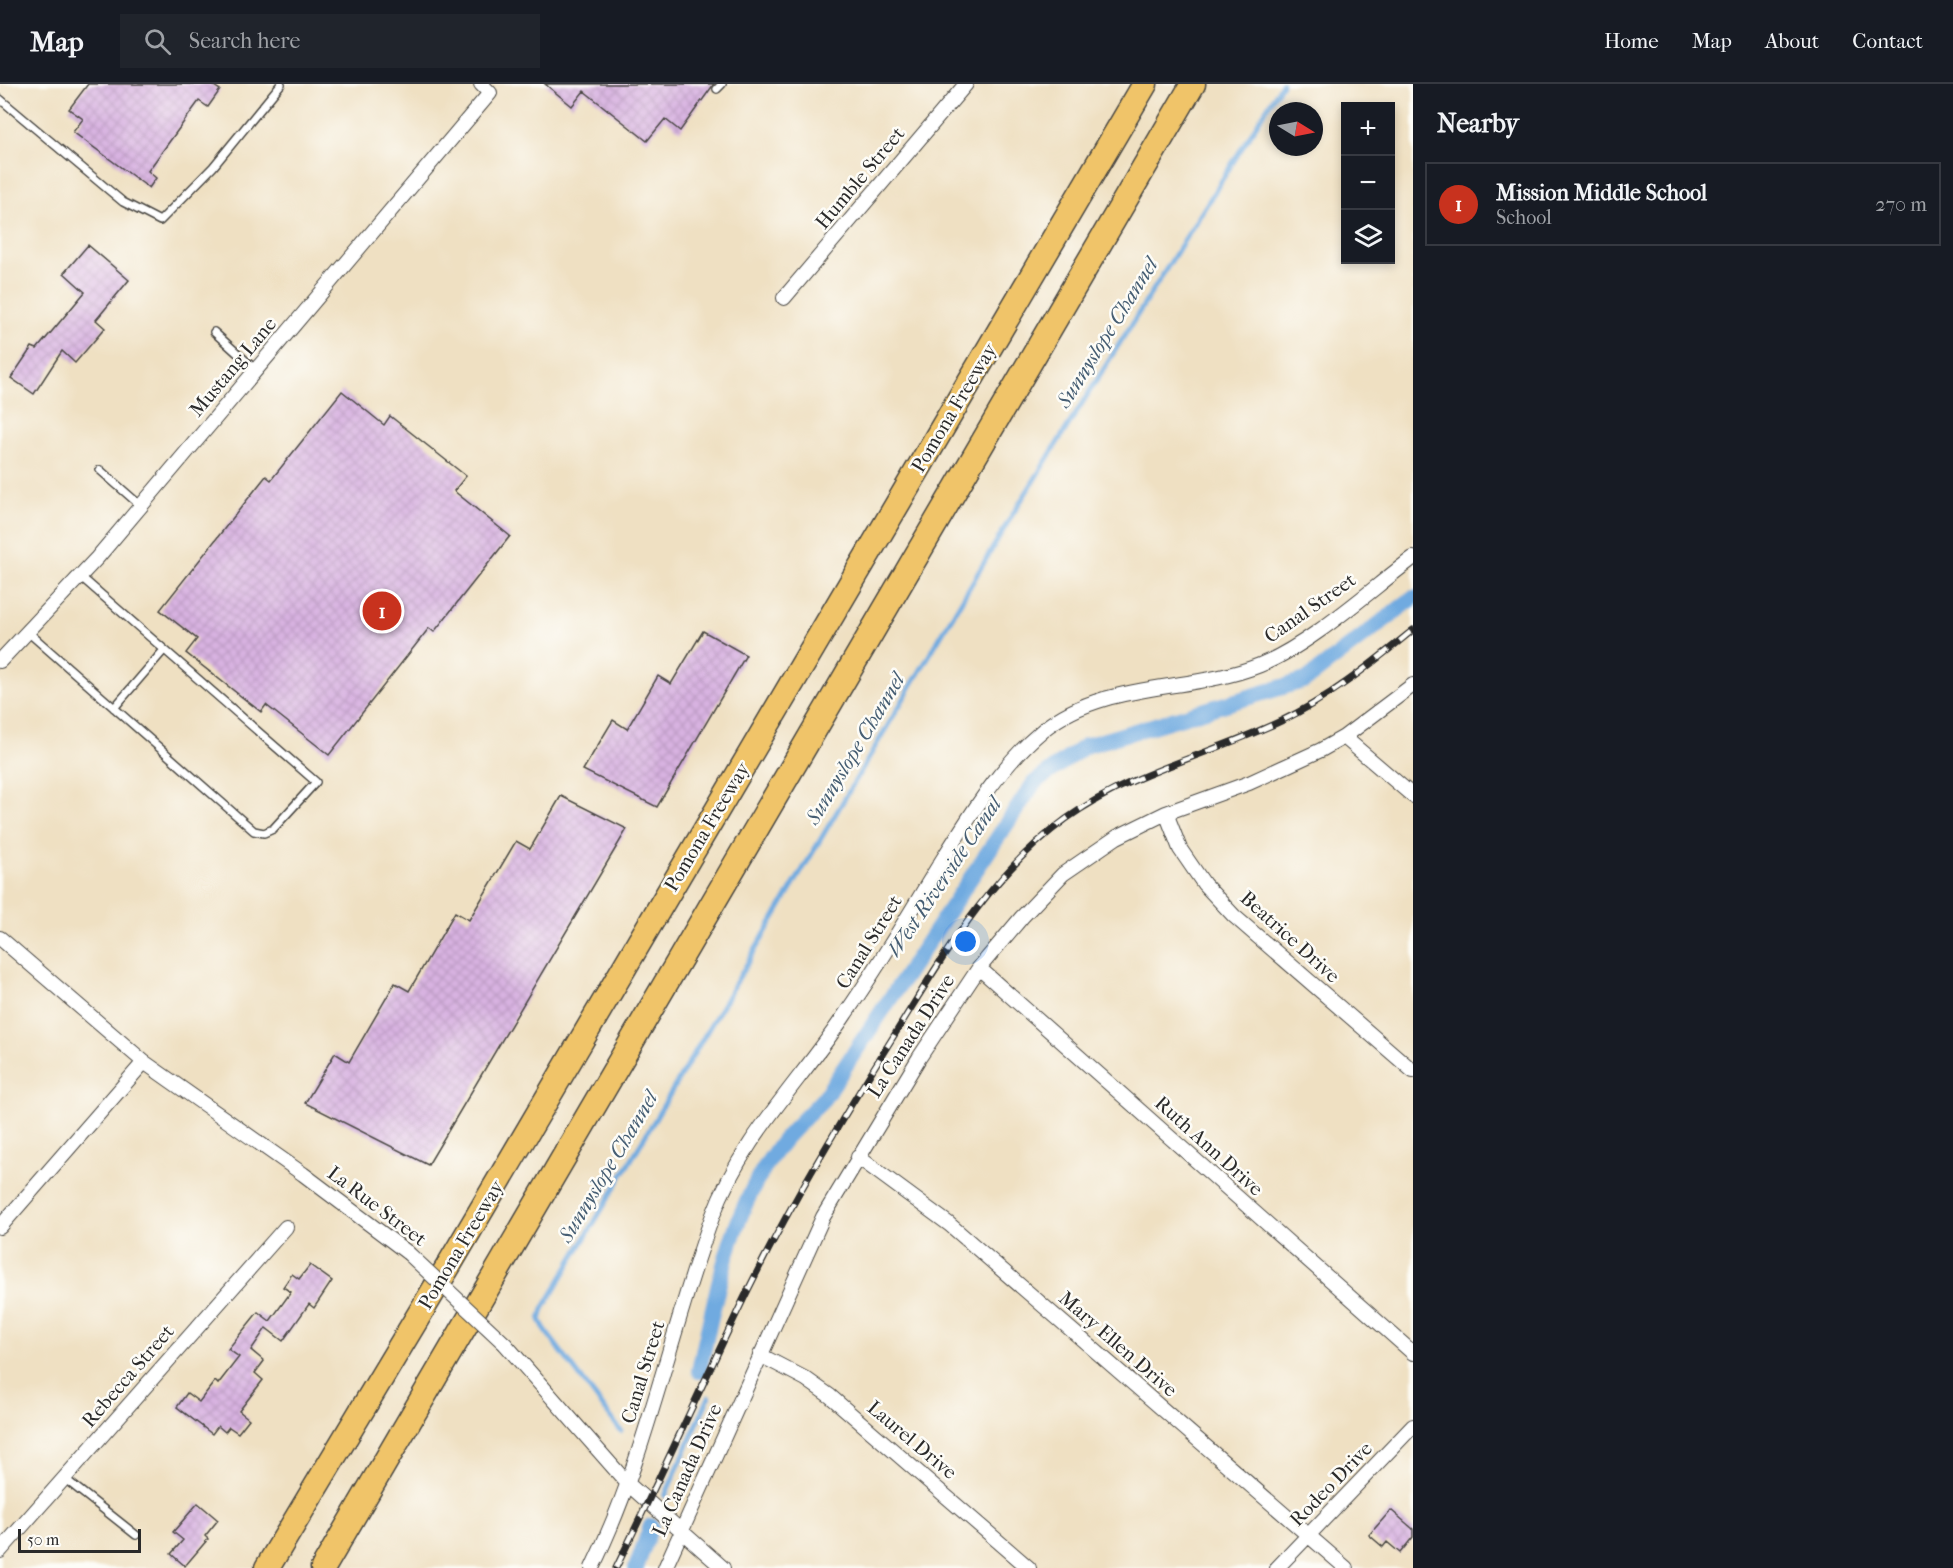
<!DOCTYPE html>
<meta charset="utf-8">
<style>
:root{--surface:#171b24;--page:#20242c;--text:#f1f3f6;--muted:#9ea1a6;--line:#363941;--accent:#c8321e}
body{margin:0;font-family:"IM FELL French Canon",serif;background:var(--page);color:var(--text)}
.controls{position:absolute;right:18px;top:18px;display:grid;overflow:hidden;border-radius:0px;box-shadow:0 3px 9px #0003}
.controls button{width:54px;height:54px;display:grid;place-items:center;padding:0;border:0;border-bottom:2px solid var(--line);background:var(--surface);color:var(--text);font:30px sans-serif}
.compass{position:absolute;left:1269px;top:18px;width:54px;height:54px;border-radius:50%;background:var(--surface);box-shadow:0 3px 9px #0003;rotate:100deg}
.scale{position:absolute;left:18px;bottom:15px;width:123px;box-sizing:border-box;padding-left:6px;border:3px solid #2b2b2b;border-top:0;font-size:16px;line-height:21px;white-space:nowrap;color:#2b2b2b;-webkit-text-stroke:4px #fdfcf7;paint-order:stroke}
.you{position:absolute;left:966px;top:858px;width:21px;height:21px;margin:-15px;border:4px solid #fff;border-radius:50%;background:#1a73e8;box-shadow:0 0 0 9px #1a73e833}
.badge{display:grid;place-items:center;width:39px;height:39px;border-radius:50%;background:var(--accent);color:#fff;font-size:20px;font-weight:700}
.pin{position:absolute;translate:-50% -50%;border:3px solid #fff;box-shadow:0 2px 6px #0006}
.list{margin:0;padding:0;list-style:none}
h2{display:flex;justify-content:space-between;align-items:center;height:78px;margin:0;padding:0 24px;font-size:26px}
h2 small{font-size:20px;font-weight:400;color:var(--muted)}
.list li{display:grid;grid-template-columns:39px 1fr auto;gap:18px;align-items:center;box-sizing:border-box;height:84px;margin:0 12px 12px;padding:0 12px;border:2px solid var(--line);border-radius:0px}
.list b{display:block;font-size:22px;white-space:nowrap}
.list p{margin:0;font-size:20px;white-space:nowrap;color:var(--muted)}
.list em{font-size:20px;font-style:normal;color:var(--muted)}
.icon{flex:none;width:33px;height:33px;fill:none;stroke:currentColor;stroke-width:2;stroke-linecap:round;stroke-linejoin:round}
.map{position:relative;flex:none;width:1413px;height:1484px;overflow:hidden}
header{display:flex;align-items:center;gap:36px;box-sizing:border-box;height:84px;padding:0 30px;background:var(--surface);border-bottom:2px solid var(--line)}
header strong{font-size:28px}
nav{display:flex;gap:33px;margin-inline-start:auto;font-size:21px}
.search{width:420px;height:54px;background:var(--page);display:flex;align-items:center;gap:15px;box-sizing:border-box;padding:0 21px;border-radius:0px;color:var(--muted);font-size:22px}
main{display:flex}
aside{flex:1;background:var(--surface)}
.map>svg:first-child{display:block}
</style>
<header>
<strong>Map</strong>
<div class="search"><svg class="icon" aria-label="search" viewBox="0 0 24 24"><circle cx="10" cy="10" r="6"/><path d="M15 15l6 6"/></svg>Search here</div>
<nav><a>Home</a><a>Map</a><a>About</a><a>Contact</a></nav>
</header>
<main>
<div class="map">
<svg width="1413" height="1484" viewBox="0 0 1413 1484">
<defs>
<pattern id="building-cross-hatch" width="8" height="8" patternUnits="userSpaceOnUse" patternTransform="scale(1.5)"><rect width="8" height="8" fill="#d8b2e1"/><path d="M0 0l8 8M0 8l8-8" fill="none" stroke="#ba99c1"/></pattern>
</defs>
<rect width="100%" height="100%" fill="#fdfcf7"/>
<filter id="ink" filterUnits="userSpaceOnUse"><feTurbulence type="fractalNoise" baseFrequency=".0167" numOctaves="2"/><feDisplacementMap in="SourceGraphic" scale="12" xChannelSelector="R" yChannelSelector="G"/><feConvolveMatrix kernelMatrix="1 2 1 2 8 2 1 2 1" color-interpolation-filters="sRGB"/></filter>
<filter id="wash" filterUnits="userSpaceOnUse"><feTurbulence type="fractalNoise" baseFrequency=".008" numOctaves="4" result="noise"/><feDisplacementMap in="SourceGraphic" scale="24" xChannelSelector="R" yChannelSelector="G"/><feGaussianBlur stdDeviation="1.35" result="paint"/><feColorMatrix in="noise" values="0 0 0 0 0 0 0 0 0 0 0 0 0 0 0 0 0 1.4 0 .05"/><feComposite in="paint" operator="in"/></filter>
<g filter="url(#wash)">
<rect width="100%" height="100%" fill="#efe0c2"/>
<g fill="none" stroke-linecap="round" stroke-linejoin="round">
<path stroke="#6faae0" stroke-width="5" d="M621 1347 547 1249 540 1236 543 1225 1011 433 1282 0
M665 1412 709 1313"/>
<path stroke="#6faae0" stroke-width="16" d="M699 1287C716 1209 732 1120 783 1057 796 1042 811 1028 824 1014L1034 699 1085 662 1306 596 1413 514
M636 1484 651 1442"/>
</g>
<g id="blocks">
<path fill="url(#building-cross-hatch)" d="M88 0H211L220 6 208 23 199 17 148 87 156 94 149 104 73 48 83 35 69 25Z
M545 0H714L680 47 665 35 647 57 584 7 572 22Z
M88 161 129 196 96 236 105 244 75 279 62 267 34 310 11 294 32 263 37 265 85 208 64 189Z
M342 307 384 341 390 332 466 392 454 407 510 452 434 548 429 544 329 671 266 621 261 628 186 569 197 555 160 526 266 392 271 396Z
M703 547 746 571 657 723 583 686 613 636 627 645 658 592 671 600Z
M561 712 627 745 428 1081 305 1019 335 969 349 978 395 899 409 907 455 828 469 836 516 757 530 765Z
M310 1181 332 1197 314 1224 309 1220 283 1257 266 1244 251 1266 264 1277 255 1289 263 1296 239 1327 249 1335 238 1349 229 1343 225 1348 218 1342 212 1350 177 1323 187 1309 199 1318 215 1297 218 1300 239 1273 228 1265 258 1228 270 1237 291 1208 283 1203 292 1190 299 1195Z
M198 1419 218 1436 205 1452 208 1455 185 1482 171 1470 183 1456 173 1448Z
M1391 1426 1413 1445V1453L1400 1469 1387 1458 1383 1463 1369 1451Z"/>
</g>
</g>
<g filter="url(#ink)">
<use href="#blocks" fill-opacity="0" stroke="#484642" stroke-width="1.5"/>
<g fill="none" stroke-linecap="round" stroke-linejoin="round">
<defs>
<path id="service" d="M717 5 722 0
M0 15 123 118 160 137 213 83 281 0
M214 248 256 286
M100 386 141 422
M28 548 254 747 264 749 273 745 316 698 80 492
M114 624 164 566
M64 1394 136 1451"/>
<path id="minor" d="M784 214 966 0
M0 577 97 474 490 9 481 0
M1344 653 1413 712
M1166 729 1180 765 1204 800 1234 832 1413 987
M0 854 144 978 303 1090 408 1169
M979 884 1413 1269
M858 1073 949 1140 1346 1484
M0 1143 144 978
M505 1260 628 1400 723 1484
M760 1271 806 1295 830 1312 1029 1484
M0 1467 286 1143
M592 1484C647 1372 670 1247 713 1131 742 1053 801 997 846 929 879 882 908 832 938 783 969 733 998 684 1043 646 1104 596 1191 609 1260 581 1310 561 1369 507 1413 474
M665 1484 823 1133 919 974 979 884 1022 833 1063 790 1117 753 1166 729 1249 699 1321 666 1344 653 1413 601
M1277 1484 1413 1342"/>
<path id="motorway" d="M267 1484 449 1181 1145 0
M323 1484 1193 0"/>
</defs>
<use href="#service" stroke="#484642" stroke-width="10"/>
<use href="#minor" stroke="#484642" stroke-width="16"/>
<use href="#motorway" stroke="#484642" stroke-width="27"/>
<use href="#service" stroke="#fff" stroke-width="7"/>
<use href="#minor" stroke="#fff" stroke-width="14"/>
<use href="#motorway" stroke="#f0c469" stroke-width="24"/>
<defs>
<path id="rail" d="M616 1484C661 1392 703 1298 748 1206 792 1117 843 1033 895 950 944 871 989 791 1066 735 1131 688 1209 671 1281 637 1330 614 1371 580 1413 546"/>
</defs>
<use href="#rail" stroke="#2b2b2b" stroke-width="7"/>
<use href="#rail" stroke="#fdfcf7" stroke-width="4.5" stroke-dasharray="14" stroke-linecap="butt"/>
<defs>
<path id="minor-bridge" d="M408 1169 505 1260"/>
</defs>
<use href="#minor-bridge" stroke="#484642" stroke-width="16" stroke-linecap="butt"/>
<use href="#minor-bridge" stroke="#fff" stroke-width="14"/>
</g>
</g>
<g text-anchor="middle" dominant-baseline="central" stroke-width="5" stroke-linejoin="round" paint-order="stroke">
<g font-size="20" fill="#2b2b2b" stroke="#fdfcf7">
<text transform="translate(860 94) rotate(-50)">Humble Street</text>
<text transform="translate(233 283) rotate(-50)">Mustang Lane</text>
<text transform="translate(954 324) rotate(-59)">Pomona Freeway</text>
<text transform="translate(1310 524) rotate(-35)">Canal Street</text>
<text transform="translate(707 743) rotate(-59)">Pomona Freeway</text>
<text transform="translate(1290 853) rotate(42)">Beatrice Drive</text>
<text transform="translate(869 858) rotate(-58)">Canal Street</text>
<text transform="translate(911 952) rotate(-57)">La Canada Drive</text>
<text transform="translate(1209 1062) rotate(42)">Ruth Ann Drive</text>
<text transform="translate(377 1122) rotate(37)">La Rue Street</text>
<text transform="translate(461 1161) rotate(-59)">Pomona Freeway</text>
<text transform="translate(1118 1260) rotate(41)">Mary Ellen Drive</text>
<text transform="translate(643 1288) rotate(-73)">Canal Street</text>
<text transform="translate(128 1292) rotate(-49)">Rebecca Street</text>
<text transform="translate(912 1356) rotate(40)">Laurel Drive</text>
<text transform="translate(687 1386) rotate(-66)">La Canada Drive</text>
<text transform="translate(1331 1400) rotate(-46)">Rodeo Drive</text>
</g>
<g font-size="21" font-style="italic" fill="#465e73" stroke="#fdfcf7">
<text transform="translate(1107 249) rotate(-58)">Sunnyslope Channel</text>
<text transform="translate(855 665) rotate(-59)">Sunnyslope Channel</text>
<text transform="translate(944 793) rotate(-56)">West Riverside Canal</text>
<text transform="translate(608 1083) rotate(-59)">Sunnyslope Channel</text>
</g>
</g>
</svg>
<div class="controls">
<button>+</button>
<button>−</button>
<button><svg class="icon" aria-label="layers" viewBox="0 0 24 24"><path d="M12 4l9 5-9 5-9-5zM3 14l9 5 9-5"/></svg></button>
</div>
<svg class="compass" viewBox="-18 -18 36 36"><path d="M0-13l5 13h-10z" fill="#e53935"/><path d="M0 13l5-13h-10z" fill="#9ea1a6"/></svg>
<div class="scale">50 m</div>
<div class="you"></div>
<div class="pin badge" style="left:382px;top:527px">1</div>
</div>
<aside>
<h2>Nearby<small></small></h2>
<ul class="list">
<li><span class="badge">1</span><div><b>Mission Middle School</b><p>School</p></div><em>270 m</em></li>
</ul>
</aside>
</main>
